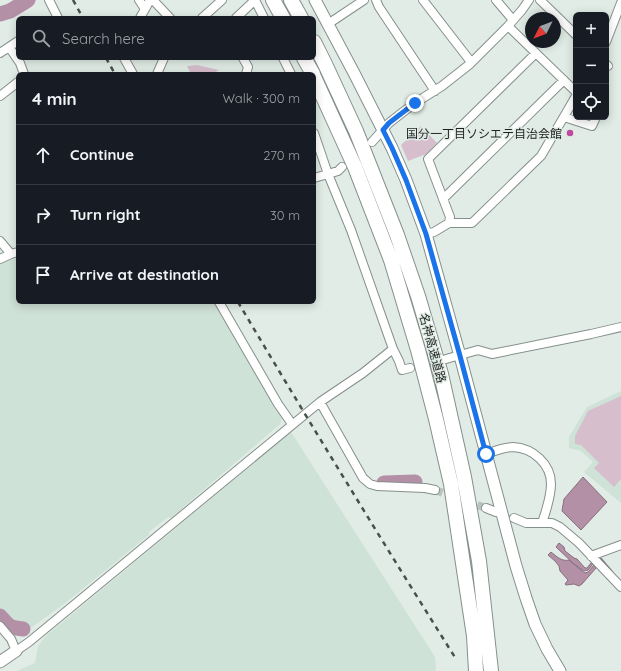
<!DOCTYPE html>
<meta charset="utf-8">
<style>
:root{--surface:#171b24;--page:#20242c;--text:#f1f3f6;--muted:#9ea1a6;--line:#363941}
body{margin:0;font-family:Quicksand,"Noto Sans JP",sans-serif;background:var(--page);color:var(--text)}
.controls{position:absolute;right:12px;top:12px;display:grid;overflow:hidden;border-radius:6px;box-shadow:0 2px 10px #0003}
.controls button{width:36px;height:36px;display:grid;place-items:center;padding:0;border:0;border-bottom:1px solid var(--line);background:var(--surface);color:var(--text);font:20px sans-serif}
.compass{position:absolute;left:525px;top:12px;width:36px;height:36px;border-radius:50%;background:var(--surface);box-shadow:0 2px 10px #0003;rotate:228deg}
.stop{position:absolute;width:12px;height:12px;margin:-9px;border:3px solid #1a73e8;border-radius:50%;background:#fff}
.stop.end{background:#1a73e8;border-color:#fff;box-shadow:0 1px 4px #0008}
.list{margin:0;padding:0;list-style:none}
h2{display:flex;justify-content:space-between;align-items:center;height:52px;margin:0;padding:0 16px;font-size:17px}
h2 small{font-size:13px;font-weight:400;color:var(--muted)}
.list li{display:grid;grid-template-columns:26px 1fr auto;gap:12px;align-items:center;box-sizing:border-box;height:60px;padding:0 16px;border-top:1px solid var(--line)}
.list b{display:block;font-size:15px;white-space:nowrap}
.list em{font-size:13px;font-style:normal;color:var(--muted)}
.icon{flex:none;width:22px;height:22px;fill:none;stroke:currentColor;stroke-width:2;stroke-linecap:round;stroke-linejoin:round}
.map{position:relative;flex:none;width:621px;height:671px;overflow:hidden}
.search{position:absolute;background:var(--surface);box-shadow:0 2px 10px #0003;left:16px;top:16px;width:300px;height:44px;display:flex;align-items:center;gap:10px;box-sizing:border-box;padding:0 14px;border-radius:6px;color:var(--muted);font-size:15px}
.panel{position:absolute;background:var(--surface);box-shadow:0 2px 10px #0003;left:16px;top:72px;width:300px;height:232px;border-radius:6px}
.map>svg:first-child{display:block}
</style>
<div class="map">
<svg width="621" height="671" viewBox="0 0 621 671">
<rect width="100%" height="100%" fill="#e0ece5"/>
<path fill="#cfe2d7" d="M18 258V302H217L283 416 280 424 171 518 168 517 149 532V535L64 604 32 627 12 624 0 610V263Z
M621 391V503L584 472 593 462 581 451 569 448V437L587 407Z
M291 432 435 657 436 671H17L35 663 37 652 38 647 41 642 46 636Z"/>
<path fill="#d7becd" d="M197 65 219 70 212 74H191L187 66Z
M421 126 437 143 426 154 408 161 401 145Z
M621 396V479L614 487 594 468 599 463 581 445 575 444V436L588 411Z"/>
<path fill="#b390a6" stroke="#866f7e" d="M583 477 607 502 581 530 562 511 564 499Z
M559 543 564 547 565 551 574 558 577 559 585 568H587L591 563 593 564 588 570 584 571 574 564 556 547Z
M551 552C556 556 562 562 569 560L582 571 585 573 588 572 594 565 596 568 582 584 579 586 574 584 566 585 565 584 568 580 560 571 559 566 555 561 548 555Z"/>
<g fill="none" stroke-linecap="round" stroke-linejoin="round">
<path stroke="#866f7e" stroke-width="2.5" d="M601 559 612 572"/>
<path stroke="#b390a6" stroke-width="15" d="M0 14 10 11 28 0
M384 483 415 482
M0 616C10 627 8 627 23 629"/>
<path stroke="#b9c4be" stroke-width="8" stroke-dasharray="8 4" stroke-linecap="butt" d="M435 490 456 498
M466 501 486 508"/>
<defs>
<path id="street" d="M49 0 58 18
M139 0 145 9
M153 0 170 18
M376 0 379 7 435 91
M423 0 471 62
M496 0 513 20
M540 0 576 35
M140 18 150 0
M202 18 222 0
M236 18 255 0 264 18
M328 24 364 0
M508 26 576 92
M606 42 621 3
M9 47 20 63 24 74
M0 53 18 41
M124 58 133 74
M243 58 248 67 246 74
M283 58 291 74
M606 64 608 66
M157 74 164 58
M0 96 18 82
M564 117 592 126 596 117
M314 133 328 174 314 178
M372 142 389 123 403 112 415 103 442 86 470 64 508 26 522 10 529 0
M443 199 564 80
M449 223 450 217 428 159 536 53
M426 234 434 232 449 223H472L541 156 576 96
M0 241 11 254
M0 259 11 254 18 252
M219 302 278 404 292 424
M393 349 399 361 402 370 410 368
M446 359 478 350 492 354 591 334 621 327
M320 402 363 478 370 484 377 486 425 488 435 490
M486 454C494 451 504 447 513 447 533 448 551 464 551 484 551 497 546 511 542 523
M486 508 496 512
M514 518 526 523H552L560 527 579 543 621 587
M591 556 621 545
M0 626 11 639 16 651 29 642 320 402 363 373 393 349 351 230 328 174 338 171 342 167"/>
<path id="secondary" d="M315 0 354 73 392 148 406 180 426 234 460 356 516 566 526 598 535 624 547 649 560 671
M0 662 16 651"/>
<path id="highway" d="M273 0 283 18
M291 0 301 18
M314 42 325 64 356 131 397 235 418 296 441 374 464 477 479 561 491 671
M304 58 313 74
M314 77 355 167 391 260 418 350 436 419 451 484 474 636 476 671"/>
</defs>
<use href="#street" stroke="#86908b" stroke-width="10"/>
<use href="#secondary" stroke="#86908b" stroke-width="13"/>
<use href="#highway" stroke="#86908b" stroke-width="16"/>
<use href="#street" stroke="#fff" stroke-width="8"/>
<use href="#secondary" stroke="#fff" stroke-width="11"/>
<use href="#highway" stroke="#fff" stroke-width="14"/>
<path stroke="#494f4c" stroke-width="2.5" stroke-dasharray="5 5" stroke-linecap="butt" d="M73 0 83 18
M106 58 115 74
M238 302C309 422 382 541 456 659"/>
</g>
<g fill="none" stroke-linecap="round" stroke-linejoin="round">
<path stroke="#1a73e8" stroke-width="5" d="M415 103 389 123 383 130 392 148 406 180 426 234 460 356 486 454"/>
</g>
<circle fill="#c0499f" stroke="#e0ece5" stroke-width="1.5" cx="570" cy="133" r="4"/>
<g text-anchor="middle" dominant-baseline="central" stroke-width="3" stroke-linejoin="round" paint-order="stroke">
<g font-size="12" fill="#1e2220" stroke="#e0ece5" text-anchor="end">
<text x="562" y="133">国分一丁目ソシエテ自治会館</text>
</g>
<g font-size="12" fill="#1e2220" stroke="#e0ece5">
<text transform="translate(433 348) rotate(75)">名神高速道路</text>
</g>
</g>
</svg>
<div class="controls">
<button>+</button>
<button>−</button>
<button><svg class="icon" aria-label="locate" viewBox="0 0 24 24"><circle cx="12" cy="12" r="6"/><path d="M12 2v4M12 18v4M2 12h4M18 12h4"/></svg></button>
</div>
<svg class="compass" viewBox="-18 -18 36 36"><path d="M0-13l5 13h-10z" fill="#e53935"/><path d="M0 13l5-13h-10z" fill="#9ea1a6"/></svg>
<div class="stop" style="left:486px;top:454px"></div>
<div class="stop end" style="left:415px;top:103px"></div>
<div class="search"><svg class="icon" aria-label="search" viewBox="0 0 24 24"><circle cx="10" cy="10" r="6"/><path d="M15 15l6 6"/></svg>Search here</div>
<section class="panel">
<h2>4 min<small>Walk · 300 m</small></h2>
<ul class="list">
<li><svg class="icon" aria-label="ahead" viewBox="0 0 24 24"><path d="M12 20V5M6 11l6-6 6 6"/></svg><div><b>Continue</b></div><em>270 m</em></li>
<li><svg class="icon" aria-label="right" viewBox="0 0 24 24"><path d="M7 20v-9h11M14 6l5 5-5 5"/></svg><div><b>Turn right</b></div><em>30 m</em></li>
<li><svg class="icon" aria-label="arrive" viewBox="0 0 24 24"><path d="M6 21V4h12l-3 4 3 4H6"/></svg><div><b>Arrive at destination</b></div></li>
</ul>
</section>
</div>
